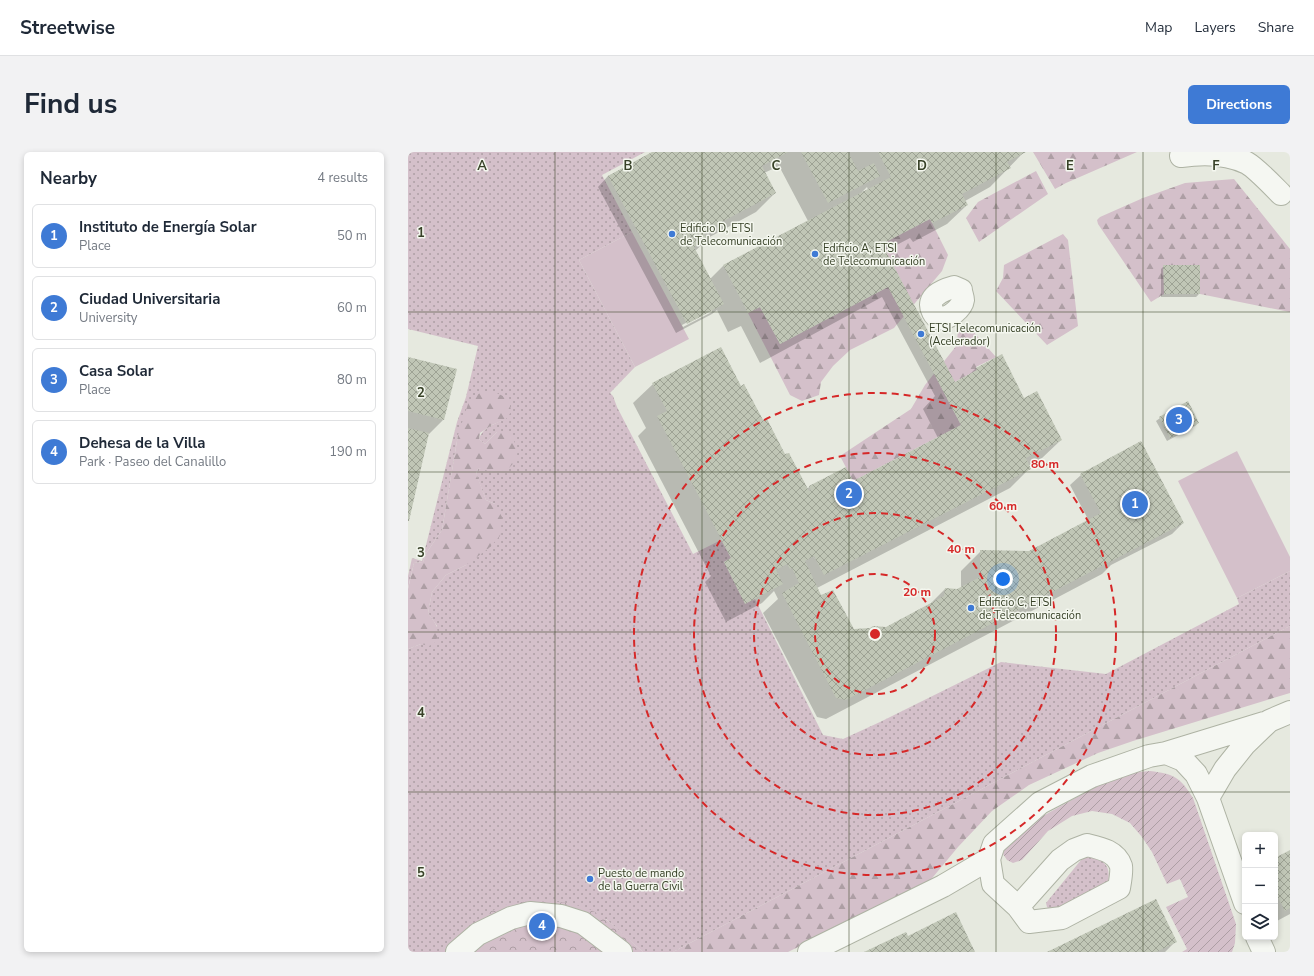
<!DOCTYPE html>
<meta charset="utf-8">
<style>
:root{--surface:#fff;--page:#f2f2f3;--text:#1f2937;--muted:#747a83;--line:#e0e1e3;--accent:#3e7ad5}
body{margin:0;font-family:"Nunito Sans",sans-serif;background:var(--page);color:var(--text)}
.controls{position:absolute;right:12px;bottom:12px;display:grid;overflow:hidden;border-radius:6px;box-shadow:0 2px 6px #0003}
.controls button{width:36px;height:36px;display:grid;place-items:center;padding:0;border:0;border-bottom:1px solid var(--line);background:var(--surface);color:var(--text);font:20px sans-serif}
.you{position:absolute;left:595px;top:427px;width:14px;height:14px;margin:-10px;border:3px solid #fff;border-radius:50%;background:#1a73e8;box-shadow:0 0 0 6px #1a73e833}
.badge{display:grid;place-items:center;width:26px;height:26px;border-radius:50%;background:var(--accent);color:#fff;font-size:13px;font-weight:700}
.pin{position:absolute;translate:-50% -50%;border:2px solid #fff;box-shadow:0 1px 4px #0006}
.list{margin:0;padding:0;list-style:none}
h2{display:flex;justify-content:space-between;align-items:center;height:52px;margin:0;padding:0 16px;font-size:17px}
h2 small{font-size:13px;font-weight:400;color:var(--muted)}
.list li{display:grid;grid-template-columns:26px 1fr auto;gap:12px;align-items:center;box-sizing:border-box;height:64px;margin:0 8px 8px;padding:0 8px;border:1px solid var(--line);border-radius:6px}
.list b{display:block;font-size:15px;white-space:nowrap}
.list p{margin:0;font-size:13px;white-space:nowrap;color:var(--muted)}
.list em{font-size:13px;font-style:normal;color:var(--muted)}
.icon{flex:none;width:22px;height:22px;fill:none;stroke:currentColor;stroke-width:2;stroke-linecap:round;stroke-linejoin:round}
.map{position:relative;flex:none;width:882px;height:800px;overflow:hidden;border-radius:6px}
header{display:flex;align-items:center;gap:24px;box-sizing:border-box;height:56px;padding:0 20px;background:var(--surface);border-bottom:1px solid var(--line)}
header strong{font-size:19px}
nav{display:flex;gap:22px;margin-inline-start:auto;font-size:14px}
.intro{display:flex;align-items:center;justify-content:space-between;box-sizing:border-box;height:96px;padding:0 24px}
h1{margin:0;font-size:28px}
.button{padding:10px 18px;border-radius:6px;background:var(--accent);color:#fff;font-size:14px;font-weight:700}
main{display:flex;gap:24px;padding:0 24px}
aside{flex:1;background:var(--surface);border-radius:6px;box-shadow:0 2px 6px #0003}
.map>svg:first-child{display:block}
</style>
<header>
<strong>Streetwise</strong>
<nav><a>Map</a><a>Layers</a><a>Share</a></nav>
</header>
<div class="intro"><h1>Find us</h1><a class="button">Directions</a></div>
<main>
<aside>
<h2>Nearby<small>4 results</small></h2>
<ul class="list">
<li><span class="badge">1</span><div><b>Instituto de Energía Solar</b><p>Place</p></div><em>50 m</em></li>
<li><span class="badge">2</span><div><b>Ciudad Universitaria</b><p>University</p></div><em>60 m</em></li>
<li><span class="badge">3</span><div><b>Casa Solar</b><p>Place</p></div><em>80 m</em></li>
<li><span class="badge">4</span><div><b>Dehesa de la Villa</b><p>Park · Paseo del Canalillo</p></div><em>190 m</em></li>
</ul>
</aside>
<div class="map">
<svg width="882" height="800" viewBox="0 0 882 800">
<defs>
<pattern id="grass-dots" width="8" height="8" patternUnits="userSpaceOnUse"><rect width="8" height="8" fill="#d4c0ca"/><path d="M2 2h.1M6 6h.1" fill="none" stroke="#ad9ea4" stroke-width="1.8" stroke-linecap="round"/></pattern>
<pattern id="forest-firs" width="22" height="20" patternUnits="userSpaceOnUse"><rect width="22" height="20" fill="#d4c0ca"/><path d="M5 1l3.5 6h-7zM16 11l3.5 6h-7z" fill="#ad9ea4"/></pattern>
<pattern id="park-crowns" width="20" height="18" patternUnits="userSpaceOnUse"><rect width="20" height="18" fill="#d4c0ca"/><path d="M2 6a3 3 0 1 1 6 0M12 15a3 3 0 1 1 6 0" fill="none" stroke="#ad9ea4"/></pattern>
<pattern id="garden-furrows" width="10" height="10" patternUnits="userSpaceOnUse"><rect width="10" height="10" fill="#d4c0ca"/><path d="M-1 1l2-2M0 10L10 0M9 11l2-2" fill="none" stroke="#ad9ea4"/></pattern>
<pattern id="building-cross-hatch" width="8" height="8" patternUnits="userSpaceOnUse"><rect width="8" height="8" fill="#c0c6b6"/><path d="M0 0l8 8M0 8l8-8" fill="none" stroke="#9da294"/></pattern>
</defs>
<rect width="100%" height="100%" fill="#e6e9df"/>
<path fill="url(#grass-dots)" d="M0 0H237L194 23 224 80 171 108 227 215 202 241 205 244 209 255 285 402 313 388 323 406 316 410 337 451 347 447 415 583 435 587 472 570 593 510 698 522 831 452 829 446 882 419V474L265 800H235L198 767 40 800H0V497L13 492 29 474 20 461 24 440 38 423 58 413 87 352 78 348 68 322 70 317 75 316 85 320 89 280 77 292 71 287C74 276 88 271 98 267L50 283 34 378 19 400 15 410 6 411 0 436V424L4 406 14 409 49 270 58 245 70 194 0 177Z
M681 704C697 708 703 714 700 731L643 759 639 755 638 751 673 708Z"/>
<path fill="url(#forest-firs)" d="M625 0H729L658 31 647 37Z
M628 19 640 42 571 90 558 66 570 50Z
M826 27 882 97V160L792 142V113H756V142L743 150 690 72 689 68 692 65 735 46 777 31Z
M522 67 540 103 534 119 486 176 442 198 425 214 413 230 411 243 394 249 382 243 340 161 352 155 372 192 493 128 474 92Z
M655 82 660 88 670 174 639 193 588 139 595 126 596 113Z
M550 175 562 176 588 205 568 215 569 218 534 237 553 273 445 329 432 304 503 257 517 233 549 193Z
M84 239 95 244 102 252 103 260 98 267 84 273 72 281 71 287 77 292 89 280 101 281C105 286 108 292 109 298 111 311 97 322 85 320 79 320 76 316 70 317L68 321 78 348 87 352 94 365 92 384 81 396 58 413 38 423 24 440 20 461C28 472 32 476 28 490L21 494 13 492 0 497V437L6 411 15 410 19 400 34 378 50 283 61 249 73 240Z
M882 474V541L725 589 690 601 621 633 584 659 550 695 520 731 380 800H265Z"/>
<path fill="url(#park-crowns)" d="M125 748C142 749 159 750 175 755 196 761 218 785 235 800H40L55 780 79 761 97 753Z"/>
<path fill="url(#garden-furrows)" d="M742 619C766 622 772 625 785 646L828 772 827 791 824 800H774L779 797 758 755 780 745 772 727 759 732 744 700 734 685 722 671 704 662 684 659 664 664 640 679 614 708 605 711 599 708 595 702 597 693 617 674 696 630 721 621Z"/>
<path fill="#d4c0ca" d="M224 80 281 187 227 215 171 108Z
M829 299 882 405V419L829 446 770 329Z"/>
<path fill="#0003" fill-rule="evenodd" d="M247 0H616L582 35 557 49 559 53 539 72 505 90 502 86 477 99 546 231 561 223 568 216 615 247 653 288 633 307 620 314 621 317 602 336 409 436 413 444 445 478 478 476 522 452 537 437 549 438 553 436V419L573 399 622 400 681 369 662 333 673 323 775 371 764 382 703 413 694 422 418 567 409 565 355 461 370 447 366 439 354 451 318 470 297 430 303 424 230 284 238 276 225 251 245 232 332 235 399 337 402 334 444 330 530 286 515 257 527 244 474 145 352 211 333 174 320 180 309 158 304 162 268 181 190 35 200 24ZM371 14 400 69 315 114 302 127 287 99 299 88 298 87 348 60 367 41 356 21ZM459 35 460 38 454 40ZM304 157V160L275 175 274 173Z
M756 114 791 142 788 145H753V117Z
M0 206 35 268 21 282 20 281 0 367Z
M752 266 790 271 787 274 759 289 748 269Z
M882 699V762L867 770V707Z
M767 790 757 800H641Z"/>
<path fill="url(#building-cross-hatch)" d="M244 0H380L354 14 368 41 295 80 300 88 286 95 316 152 279 172 200 24Z
M393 0H440L450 19 466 11 472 24 420 51Z
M470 0H618L599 10 603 16 554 42 560 53 524 71 522 67 474 92 547 230 569 218 568 216 594 202 616 246 629 239 654 288 618 306 623 317 416 423 406 404 397 409 413 443 425 438 446 477 462 476 465 474 478 475 536 444 537 436 549 437 572 425V398L621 399 693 361 672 322 733 289 776 371 438 548 428 546 374 441 391 431 384 416 382 417 379 412 368 418 375 432 337 452 316 410 323 406 249 264 259 259 244 231 313 195 333 234 336 232 355 268 359 267 377 302 381 301 401 339 403 338 401 334 438 315 445 329 553 273 480 135 372 192 352 155 340 161 315 113 483 25Z
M755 113H792V142H756Z
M0 205 49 217 36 268 0 259Z
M780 249 791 271 762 286 751 265Z
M0 276 21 281 1 369H0Z
M882 698V756L877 759 867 740V706Z
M748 747 769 790 748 800H639Z
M548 760 567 800H456L498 780 500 784Z"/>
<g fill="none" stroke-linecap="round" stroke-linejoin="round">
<defs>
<path id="minor" d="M774 0 773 4C794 1 819 1 839 11 848 16 865 34 873 42
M546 135 553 138C553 141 555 145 555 148 554 156 540 168 531 166 528 165 526 162 525 160 517 145 535 138 546 135Z
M758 601 856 571
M679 693C692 696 708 699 713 714 714 720 712 730 711 736L654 766 621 770 610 755 652 708 666 698Z
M581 707 585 732 610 755
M837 751 800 646 817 617 837 592 861 569 882 560
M849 785 856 800
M49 800 70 782 103 766 122 761 153 764 175 771 213 800
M401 800 535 734 581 707 586 692 632 651 684 624 741 604 758 601 775 608 788 622 800 646"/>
</defs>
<use href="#minor" stroke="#aeb3a4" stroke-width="24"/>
<use href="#minor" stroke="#f5f7f2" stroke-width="22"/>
</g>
<path fill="none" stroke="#374127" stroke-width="1" stroke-opacity="0.55" d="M147 0V800M294 0V800M441 0V800M588 0V800M735 0V800M0 160H882M0 320H882M0 480H882M0 640H882"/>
<g fill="none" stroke="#d62828" stroke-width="2" stroke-dasharray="7 5">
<circle cx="467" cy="482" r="60"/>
<circle cx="467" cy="482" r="121"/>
<circle cx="467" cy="482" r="181"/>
<circle cx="467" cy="482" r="241"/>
</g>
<g fill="#3e7ad5" stroke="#f4f7ef" stroke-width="1.5">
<circle cx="264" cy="82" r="4"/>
<circle cx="407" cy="102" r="4"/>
<circle cx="513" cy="182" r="4"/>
<circle cx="563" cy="456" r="4"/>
<circle cx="182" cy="727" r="4"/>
</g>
<g text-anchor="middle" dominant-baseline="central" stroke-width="3" stroke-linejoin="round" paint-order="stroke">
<g font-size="11" fill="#374127" stroke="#f4f7ef" text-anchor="start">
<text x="272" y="76">Edificio D, ETSI<tspan x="272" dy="13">de Telecomunicación</tspan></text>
<text x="415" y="96">Edificio A, ETSI<tspan x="415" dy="13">de Telecomunicación</tspan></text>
<text x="521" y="176">ETSI Telecomunicación<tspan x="521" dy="13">(Acelerador)</tspan></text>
<text x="571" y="450">Edificio C, ETSI<tspan x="571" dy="13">de Telecomunicación</tspan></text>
<text x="190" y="721">Puesto de mando<tspan x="190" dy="13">de la Guerra Civil</tspan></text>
</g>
</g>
<g font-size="13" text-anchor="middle" font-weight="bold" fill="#374127" stroke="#f4f7ef" stroke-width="3" stroke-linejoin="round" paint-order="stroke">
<text x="74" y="18">A</text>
<text x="220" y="18">B</text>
<text x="368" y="18">C</text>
<text x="514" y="18">D</text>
<text x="662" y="18">E</text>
<text x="808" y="18">F</text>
<text x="13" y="85">1</text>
<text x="13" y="245">2</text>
<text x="13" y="405">3</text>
<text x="13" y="565">4</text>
<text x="13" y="725">5</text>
</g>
<circle cx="467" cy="482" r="6" fill="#d62828" stroke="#f4f7ef" stroke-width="2"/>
<g font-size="12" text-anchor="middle" font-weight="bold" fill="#d62828" stroke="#f4f7ef" stroke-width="3" stroke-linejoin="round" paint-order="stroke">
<text x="637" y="316">80 m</text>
<text x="595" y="358">60 m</text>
<text x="553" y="401">40 m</text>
<text x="509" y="444">20 m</text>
</g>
</svg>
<div class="controls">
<button>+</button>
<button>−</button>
<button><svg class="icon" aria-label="layers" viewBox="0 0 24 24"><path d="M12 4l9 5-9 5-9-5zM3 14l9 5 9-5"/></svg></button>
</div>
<div class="you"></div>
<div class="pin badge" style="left:727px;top:352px">1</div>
<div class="pin badge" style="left:441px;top:342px">2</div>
<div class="pin badge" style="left:771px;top:268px">3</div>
<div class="pin badge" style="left:134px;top:774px">4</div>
</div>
</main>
